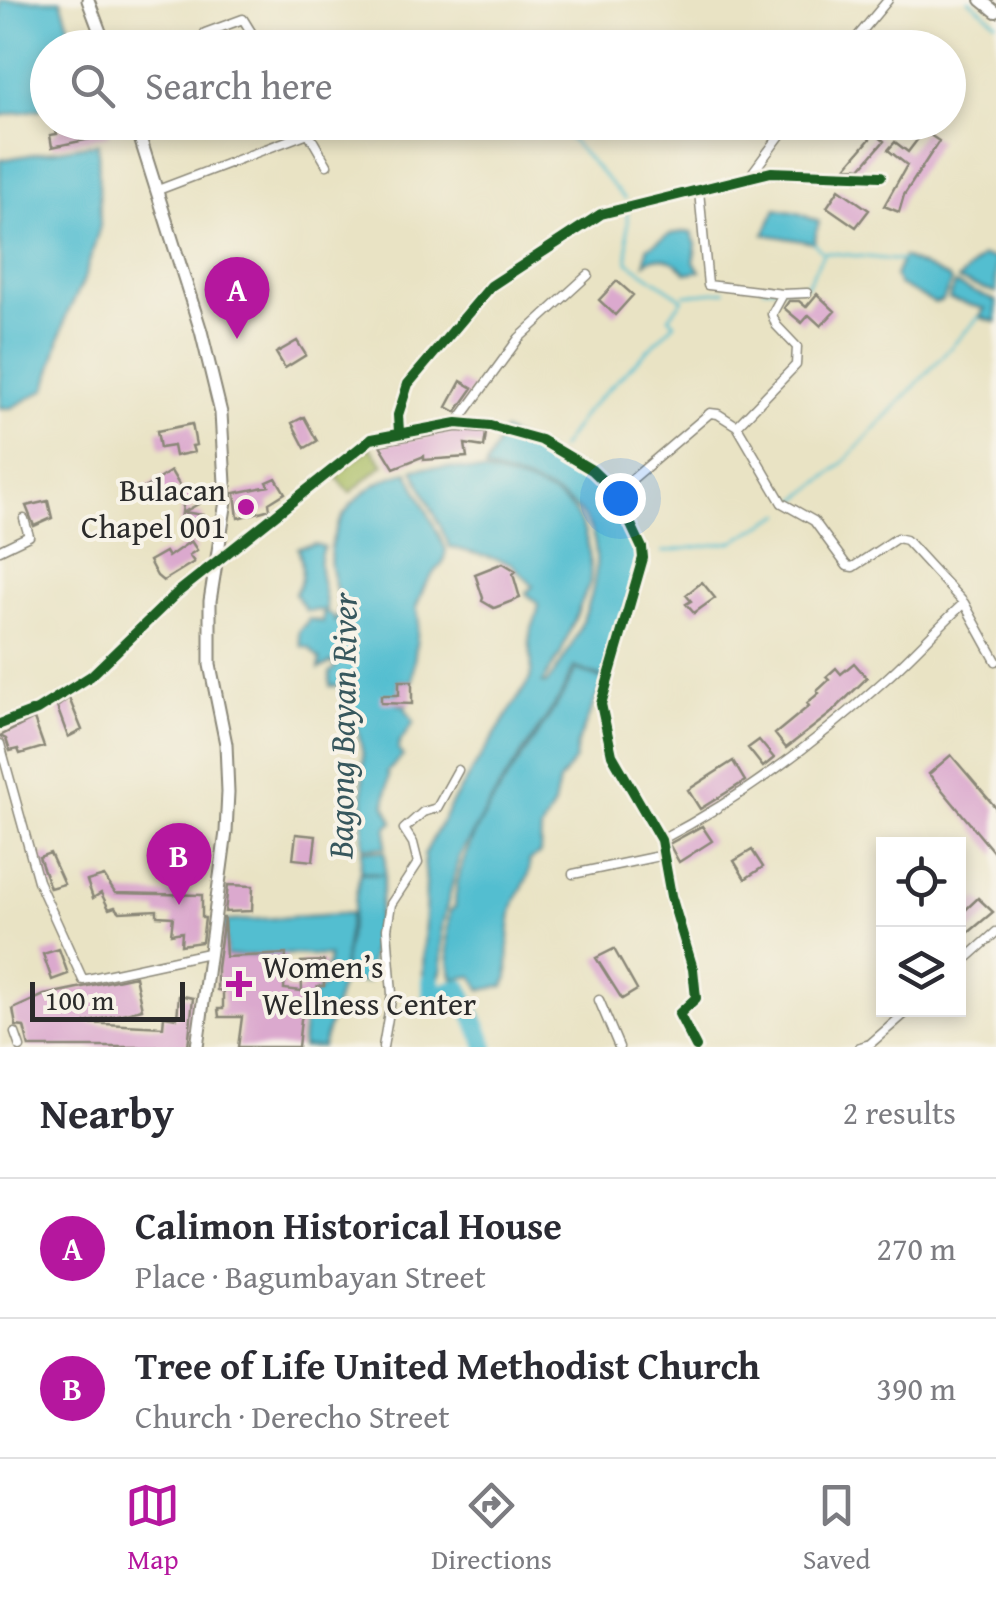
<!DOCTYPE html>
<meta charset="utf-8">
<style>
:root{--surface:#fff;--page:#f2f2f3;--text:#2b2b33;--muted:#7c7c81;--line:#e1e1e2;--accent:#b5179e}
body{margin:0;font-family:"Gentium Book Plus",serif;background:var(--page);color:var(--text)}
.controls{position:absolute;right:30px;bottom:30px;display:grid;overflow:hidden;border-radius:0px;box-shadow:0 5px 15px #0003}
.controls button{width:90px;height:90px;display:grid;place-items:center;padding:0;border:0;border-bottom:2px solid var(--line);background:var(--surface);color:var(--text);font:50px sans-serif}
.scale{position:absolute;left:30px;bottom:25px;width:155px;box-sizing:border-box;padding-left:10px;border:5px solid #2b2b2b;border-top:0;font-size:28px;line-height:35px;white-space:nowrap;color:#2b2b2b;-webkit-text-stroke:8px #f7f3e8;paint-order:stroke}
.you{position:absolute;left:620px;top:498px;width:35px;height:35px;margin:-25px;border:8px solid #fff;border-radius:50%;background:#1a73e8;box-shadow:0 0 0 15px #1a73e833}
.badge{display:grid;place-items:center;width:65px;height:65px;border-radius:50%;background:var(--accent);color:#fff;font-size:32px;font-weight:700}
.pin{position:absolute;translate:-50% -82px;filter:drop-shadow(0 2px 5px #0008)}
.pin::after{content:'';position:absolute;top:52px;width:35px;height:30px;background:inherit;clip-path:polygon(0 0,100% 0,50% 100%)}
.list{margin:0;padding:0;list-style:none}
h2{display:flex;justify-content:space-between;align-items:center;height:130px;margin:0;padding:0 40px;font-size:42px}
h2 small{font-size:32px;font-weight:400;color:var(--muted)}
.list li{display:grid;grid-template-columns:65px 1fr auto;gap:30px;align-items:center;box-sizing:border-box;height:140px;padding:0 40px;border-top:2px solid var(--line)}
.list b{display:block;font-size:38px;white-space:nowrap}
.list p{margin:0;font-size:32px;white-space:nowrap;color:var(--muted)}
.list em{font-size:32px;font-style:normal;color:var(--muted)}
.icon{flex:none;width:55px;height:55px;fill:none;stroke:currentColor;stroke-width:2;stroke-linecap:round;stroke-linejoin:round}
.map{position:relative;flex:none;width:996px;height:1047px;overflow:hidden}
.search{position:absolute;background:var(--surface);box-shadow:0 5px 15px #0003;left:30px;right:30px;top:30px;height:110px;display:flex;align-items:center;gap:25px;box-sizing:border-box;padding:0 35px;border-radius:55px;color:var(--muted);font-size:38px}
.sheet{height:410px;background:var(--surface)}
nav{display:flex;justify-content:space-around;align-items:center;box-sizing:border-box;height:140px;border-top:2px solid var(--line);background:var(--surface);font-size:28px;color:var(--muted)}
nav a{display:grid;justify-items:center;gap:5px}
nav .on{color:var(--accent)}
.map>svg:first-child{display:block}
</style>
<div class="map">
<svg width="996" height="1047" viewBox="0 0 996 1047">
<rect width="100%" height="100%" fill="#f7f3e8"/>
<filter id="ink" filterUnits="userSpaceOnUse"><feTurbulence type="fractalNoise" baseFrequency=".01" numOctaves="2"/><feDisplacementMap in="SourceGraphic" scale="20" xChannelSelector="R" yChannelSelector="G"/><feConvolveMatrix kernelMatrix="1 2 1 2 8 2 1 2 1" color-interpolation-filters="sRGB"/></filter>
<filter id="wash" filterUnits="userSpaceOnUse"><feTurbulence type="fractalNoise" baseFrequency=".0048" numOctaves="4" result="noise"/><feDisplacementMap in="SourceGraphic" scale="40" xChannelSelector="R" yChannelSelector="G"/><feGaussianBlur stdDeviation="2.25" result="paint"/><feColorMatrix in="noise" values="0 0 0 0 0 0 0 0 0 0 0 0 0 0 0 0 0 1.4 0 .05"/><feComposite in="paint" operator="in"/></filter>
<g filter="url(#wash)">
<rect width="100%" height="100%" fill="#e9e3c4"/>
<path fill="#a8bc61" stroke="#6a7446" stroke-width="2.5" d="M370 447 384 464 350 493 336 476Z"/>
<path fill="#53bed0" stroke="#3f747e" stroke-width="2.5" d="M0 0H61L76 47 48 48 47 108 0 116Z
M98 143 100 226 83 282 66 316 46 389 11 408H0V160Z
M776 209 798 213 819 222 814 243 764 234Z
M683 232 691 233 696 244 694 262 700 271 687 273C676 262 659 251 645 263L647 248 671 234Z
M982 256 996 259V293L958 280Z
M903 257 949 278 951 282 943 300 935 303 899 285 895 276Z
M955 284 996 301V322L979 317 985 309 949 299Z
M503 431 593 476 619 506 642 555 604 678 574 667 560 697 499 788 459 857 442 926V969L434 989 440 992 438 1000 429 999 428 982 423 974 426 883 424 855 452 803 530 679C535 659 528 651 530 636 532 623 539 618 538 604L526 593 533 586 511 563 450 547 413 469C453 462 540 478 570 507 587 524 592 559 590 582L560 655 542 683 546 684C579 644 625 547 572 505 548 486 514 477 485 469Z
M408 472 446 550 443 562 425 585 416 607 419 619 412 681H399V705L407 704 405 708 414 722 399 743 398 750 403 756 387 772 389 776 385 805 393 822 387 827 385 848 363 847V755L349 686H330V672L335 668 333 662 319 669 320 660 309 648 301 646C296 624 300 634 309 619L323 622V610L306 611 295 593C304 580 303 563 298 548L315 544 324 547C312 566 329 593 326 613L332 615 335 622C344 604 334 587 331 568 325 521 365 480 408 472Z
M576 669 604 680 577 744 575 760 559 781 554 805 541 830 540 853 529 861C531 878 524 883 517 897 508 913 508 957 508 977L504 986 481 990 473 976 453 979C446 954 446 936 450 911L455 907C455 825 543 743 576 669Z
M362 850 385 852V875L367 982H342L322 1047H302C304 1023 302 1001 324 986L329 956 286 954 226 956 225 927H217V922L351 913 342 974 360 873 382 875 360 871Z"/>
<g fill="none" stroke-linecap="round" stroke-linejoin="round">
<path stroke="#53bed0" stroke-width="2.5" d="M969 0 996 22
M565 134 625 199
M814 243 822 252
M763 288 807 285 824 252 902 261
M685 295 725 291
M560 449 585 412 675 323 669 317 683 299 628 262 627 212
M795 502 841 465 979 317
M662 552 732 542 782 514"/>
<path stroke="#53bed0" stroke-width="18" d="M431 980V995L460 988C468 1010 478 1023 486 1047"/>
</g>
<g id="blocks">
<path fill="#dba9ce" d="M87 122H106L109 135 52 147 50 135 57 134 56 130Z
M924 131 939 141 904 195 899 212 884 206 907 165 888 150 895 142 908 152Z
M875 133 884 141 861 168 847 166Z
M839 189 869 210 856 227 827 207Z
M617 281 633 295 615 315 599 300Z
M817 294 835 311 821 326 809 315 802 323 784 308 789 301H799L806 307Z
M297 341 306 355 285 368 276 353Z
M461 381 473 388 456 412 447 407Z
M304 417 317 441 305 448 292 423Z
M192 424 196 445 192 446 194 452 175 456 173 446 160 448 157 431Z
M457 431 486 433 484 447 465 444 467 457 424 460V456L394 468 380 445Z
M171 471 181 488 150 501 143 489Z
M276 478 285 493 269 503 270 509 238 518 235 493 269 486 267 482Z
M191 488 200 503 184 512 203 515 201 537 179 534 183 505 178 496Z
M48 501 52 518 34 526 26 506Z
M191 541 197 550 189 555 194 562 163 581 157 576 149 561 165 552 168 557Z
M503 563 516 571 513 574 520 598 494 608 482 601 483 598 475 574Z
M702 582 715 598 694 613 686 604 691 601 686 595Z
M854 663 867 678 830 714 786 748 775 734 809 706 807 703 819 693 817 691 829 680 826 677 836 668 841 674Z
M399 681H412V704L381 703V695H399Z
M69 698 82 730 68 737 57 707Z
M34 719 44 747 20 754 18 749 10 751 6 739 0 736Z
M759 740 774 758 763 767 748 748Z
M951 755 996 808V855L929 774Z
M733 761 745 781 700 809 688 790Z
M702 826 712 841 679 862 669 844Z
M296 834 316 836 313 861 293 859Z
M752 850 763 867 745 879 734 861Z
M50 853 64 884 50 888 39 857Z
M104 876 115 893 202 895V918H205L202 942 181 945 182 932 171 934 173 917 157 916V910L120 912 115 907 109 909 101 893 93 898 87 881Z
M228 885 253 886 252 911 225 912Z
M978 898 993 912 968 933 958 924V917Z
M224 917 226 957 286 954 284 989 302 991 301 962 324 961V986H318L301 1019 298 1047H238L242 1017H219L218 1009H223V991L217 990V968Z
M59 949 68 974 52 980 43 954Z
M614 949 637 990 622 999 596 958Z
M135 976 142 1009 85 1023 163 1027 164 1016 177 1018 179 995 193 998 188 1047H29L24 1027 16 1026 13 1009 44 995Z"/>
</g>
</g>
<g filter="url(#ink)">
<use href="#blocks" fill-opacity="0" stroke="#8a8778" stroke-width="2.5"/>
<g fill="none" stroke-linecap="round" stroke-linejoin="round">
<defs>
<path id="minor" d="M205 33 243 19 261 48
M848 48 888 0
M302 122 327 165
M750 176 790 122
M158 190 308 133
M699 191 708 285 783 294 807 293
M457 423 519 338 588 275
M737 426 782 503 814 521 847 566 853 567 897 538 906 540 964 603 996 661
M399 432 398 415 408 384 491 286 601 214 771 172 881 176
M616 493 710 413 718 414 737 426 796 365 797 347 776 325 772 314 783 294
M0 550 29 536 24 519
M0 724 37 710 91 676 177 593 371 439 457 423 490 426 541 440 592 470 616 493 642 548 643 558 601 704 612 755 661 840 671 896 693 969 696 998 679 1014 696 1047
M0 744 38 881 83 980 208 953
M661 840C743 797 818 741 886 679 913 655 937 628 964 603
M573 874 664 855
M958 966 996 932
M599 1000 619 1047
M15 1033 20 1047
M383 1047 392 994 387 929 391 904 418 863 413 843 404 829 423 812 437 808 458 770
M860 1047 870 1044 910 1009"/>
<path id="tertiary" d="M981 0 996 12"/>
<path id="secondary" d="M88 0 106 48
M135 122 201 331 221 413 226 501 210 601V665L226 744 228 792 226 832 197 1047"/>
</defs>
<use href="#minor" stroke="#8a8778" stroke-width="11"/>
<use href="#tertiary" stroke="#8a8778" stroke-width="14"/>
<use href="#secondary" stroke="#8a8778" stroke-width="15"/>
<use href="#minor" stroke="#fff" stroke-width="8"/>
<use href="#tertiary" stroke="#fff" stroke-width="10"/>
<use href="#secondary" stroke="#fff" stroke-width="11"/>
<defs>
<path id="cycleway" d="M399 432 398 415 408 384 491 286 601 214 771 172 881 176
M0 724 37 710 91 676 177 593 371 439 457 423 490 426 541 440 592 470 616 493 642 548 643 558 601 704 612 755 661 840 671 896 693 969 696 998 679 1014 696 1047"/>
</defs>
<use href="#cycleway" stroke="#f7f3e8" stroke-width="16"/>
<use href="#cycleway" stroke="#1b5e20" stroke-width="10"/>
</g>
</g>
<g fill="#b5179e" stroke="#f7f3e8" stroke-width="4">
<circle cx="246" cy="507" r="10"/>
<path d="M234 969h10v10h10v10h-10v10h-10v-10h-10v-10h10z"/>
</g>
<g text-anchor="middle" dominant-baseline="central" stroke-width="8" stroke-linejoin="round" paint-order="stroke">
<g font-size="32" fill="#2b2b2b" stroke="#f7f3e8" text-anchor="end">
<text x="226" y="489">Bulacan<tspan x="226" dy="37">Chapel 001</tspan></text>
<text x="262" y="966" text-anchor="start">Women’s<tspan x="262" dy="37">Wellness Center</tspan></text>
</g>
<g font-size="35" font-style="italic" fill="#37575d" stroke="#f7f3e8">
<text transform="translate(342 726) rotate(-89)">Bagong Bayan River</text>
</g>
</g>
</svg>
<div class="controls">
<button><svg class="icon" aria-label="locate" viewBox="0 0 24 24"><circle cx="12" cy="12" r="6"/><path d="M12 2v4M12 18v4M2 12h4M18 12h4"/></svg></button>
<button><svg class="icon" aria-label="layers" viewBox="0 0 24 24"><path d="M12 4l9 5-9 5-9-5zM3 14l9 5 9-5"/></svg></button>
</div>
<div class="scale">100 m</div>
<div class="you"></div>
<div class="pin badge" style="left:237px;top:339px">A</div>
<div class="pin badge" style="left:179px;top:905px">B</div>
<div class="search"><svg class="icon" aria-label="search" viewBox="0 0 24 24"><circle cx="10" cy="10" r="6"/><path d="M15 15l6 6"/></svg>Search here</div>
</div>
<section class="sheet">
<h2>Nearby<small>2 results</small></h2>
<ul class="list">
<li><span class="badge">A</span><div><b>Calimon Historical House</b><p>Place · Bagumbayan Street</p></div><em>270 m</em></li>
<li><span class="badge">B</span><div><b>Tree of Life United Methodist Church</b><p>Church · Derecho Street</p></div><em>390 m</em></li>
</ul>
</section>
<nav>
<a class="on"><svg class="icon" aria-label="map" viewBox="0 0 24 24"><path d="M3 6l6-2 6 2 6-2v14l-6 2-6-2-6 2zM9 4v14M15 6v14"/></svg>Map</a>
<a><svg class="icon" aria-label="directions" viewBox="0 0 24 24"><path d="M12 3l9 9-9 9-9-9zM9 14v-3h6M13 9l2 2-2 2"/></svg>Directions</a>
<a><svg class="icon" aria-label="saved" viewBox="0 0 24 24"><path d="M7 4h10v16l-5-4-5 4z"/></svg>Saved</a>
</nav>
